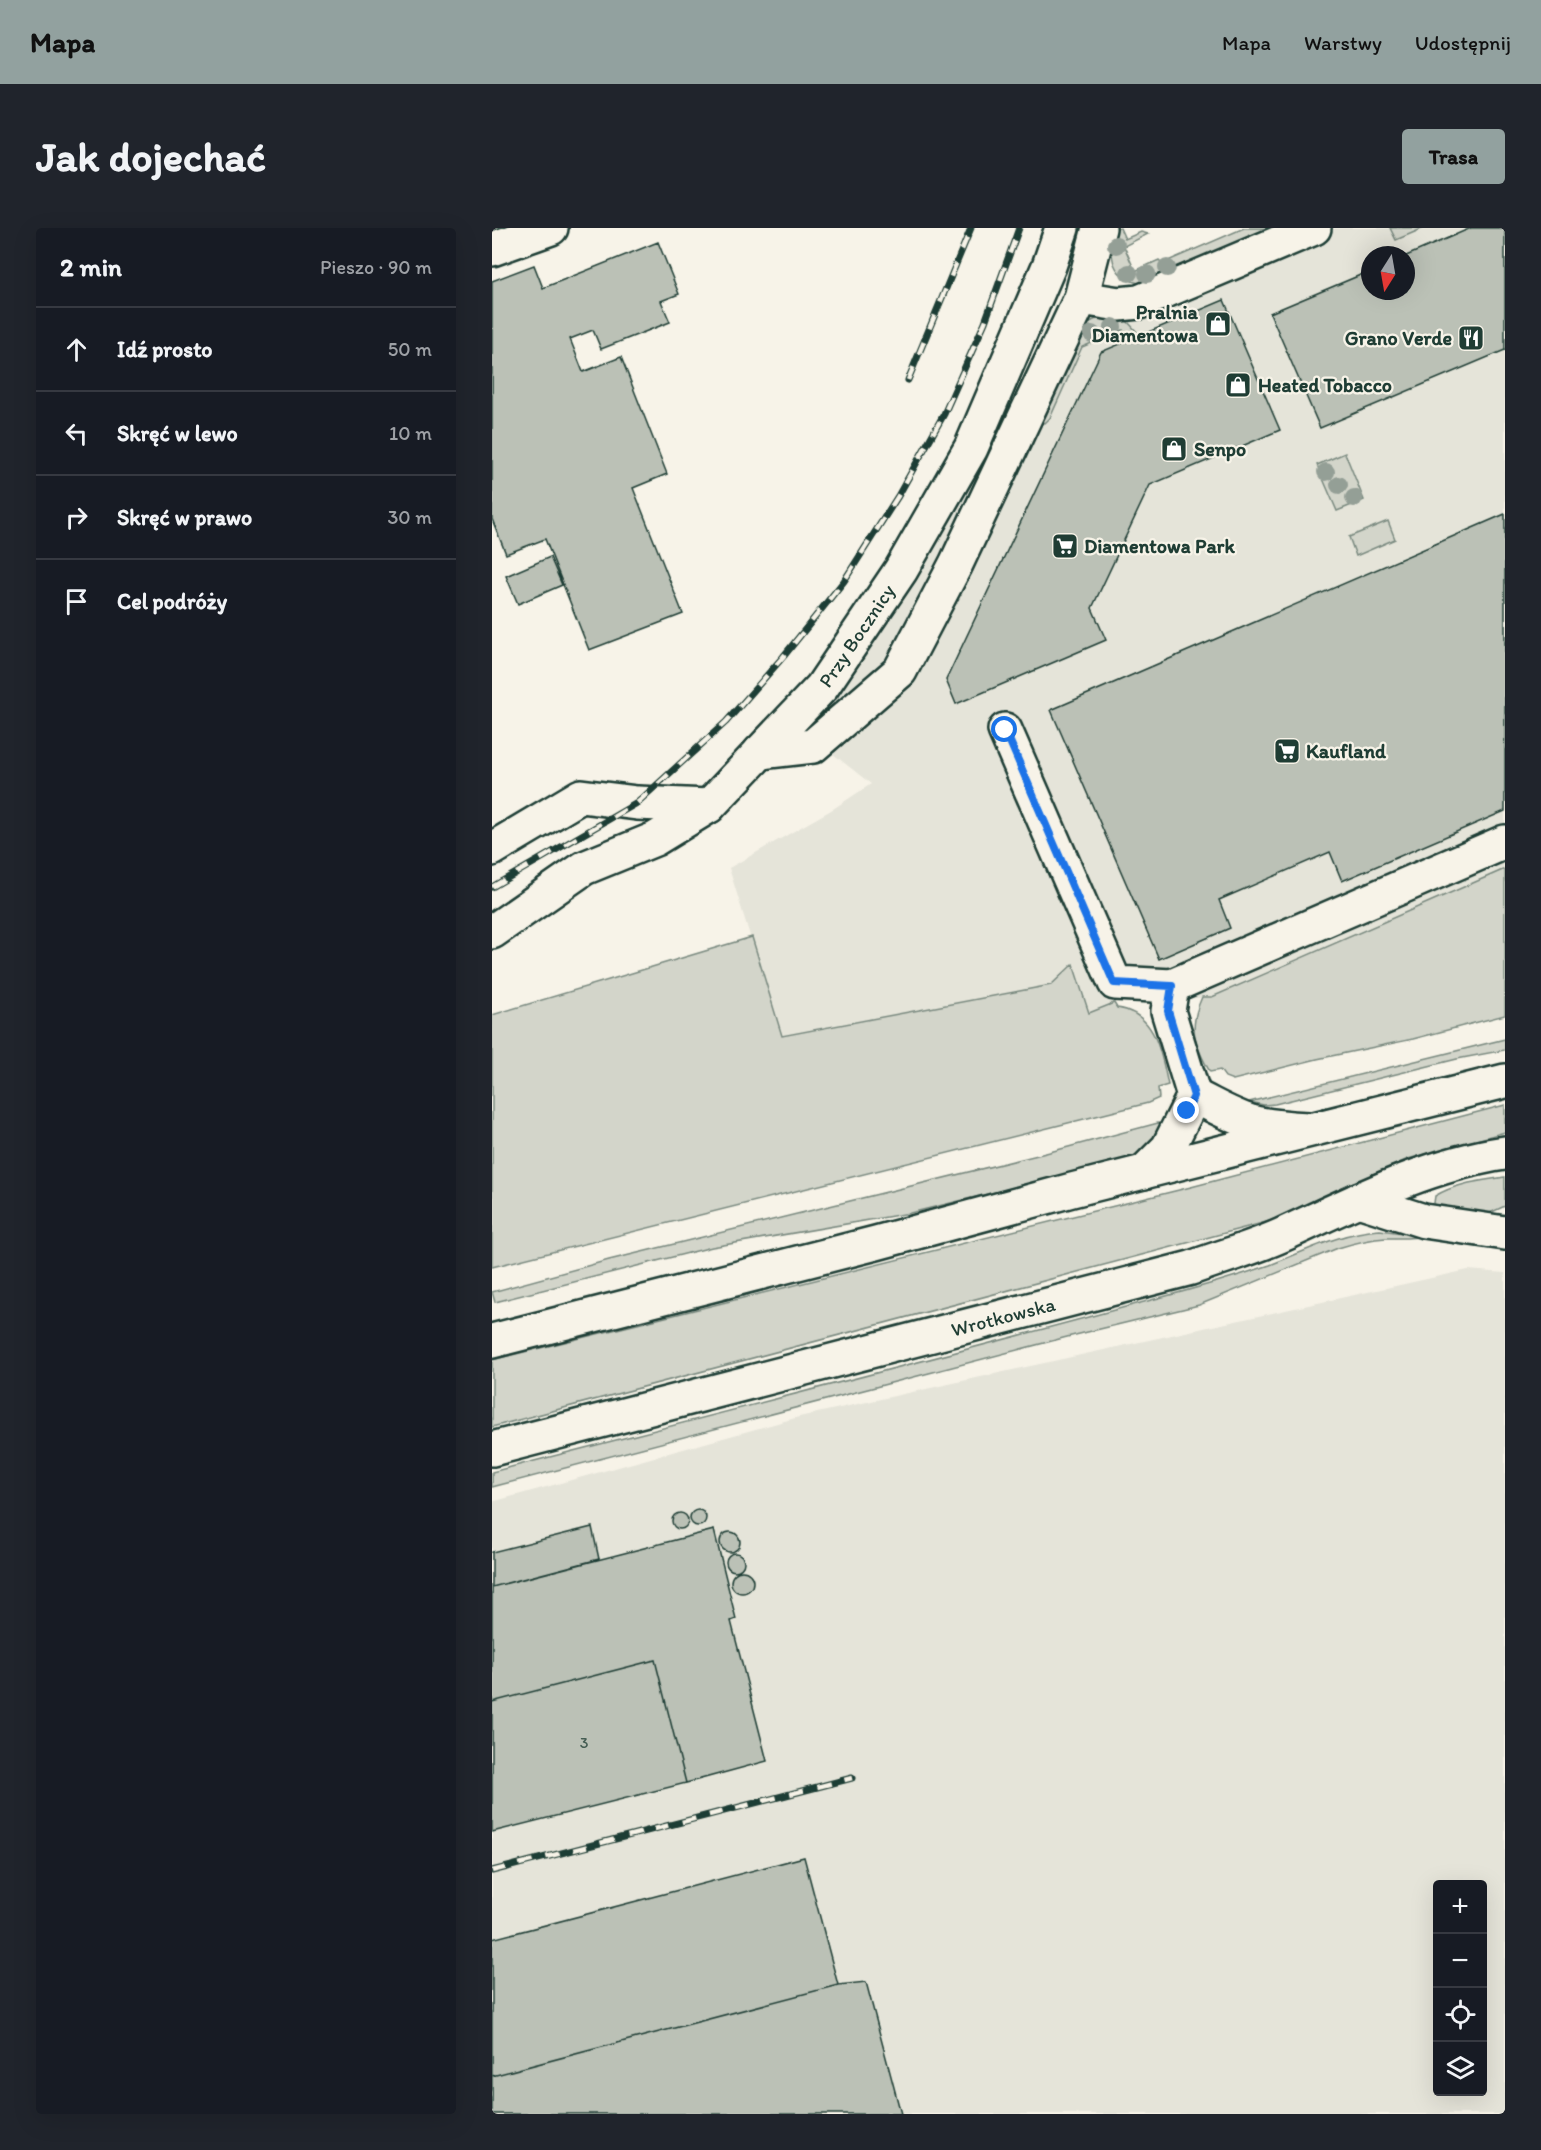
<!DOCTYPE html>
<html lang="pl">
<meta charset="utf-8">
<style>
:root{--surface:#171b24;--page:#20242c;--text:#f1f3f6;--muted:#9ea1a6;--line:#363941;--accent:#92a19f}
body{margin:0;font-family:Itim,sans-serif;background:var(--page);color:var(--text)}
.controls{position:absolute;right:18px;bottom:18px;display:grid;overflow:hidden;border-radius:6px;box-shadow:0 6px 24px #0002}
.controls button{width:54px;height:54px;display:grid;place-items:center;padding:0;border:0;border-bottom:2px solid var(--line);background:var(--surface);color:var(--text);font:30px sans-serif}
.compass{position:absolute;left:869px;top:18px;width:54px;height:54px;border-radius:50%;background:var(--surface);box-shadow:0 6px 24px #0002;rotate:191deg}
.stop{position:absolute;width:18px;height:18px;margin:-14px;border:4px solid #1a73e8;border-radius:50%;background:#fff}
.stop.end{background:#1a73e8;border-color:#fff;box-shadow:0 2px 6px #0008}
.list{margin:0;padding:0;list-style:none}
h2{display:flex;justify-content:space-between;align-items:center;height:78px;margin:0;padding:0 24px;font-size:26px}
h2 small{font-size:20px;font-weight:400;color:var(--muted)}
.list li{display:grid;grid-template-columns:39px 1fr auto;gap:18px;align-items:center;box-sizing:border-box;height:84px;padding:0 24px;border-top:2px solid var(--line)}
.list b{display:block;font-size:22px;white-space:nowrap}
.list em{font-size:20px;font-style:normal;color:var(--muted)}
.icon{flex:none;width:33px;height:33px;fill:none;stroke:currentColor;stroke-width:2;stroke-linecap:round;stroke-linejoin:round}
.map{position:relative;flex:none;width:1013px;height:1886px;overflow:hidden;border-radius:6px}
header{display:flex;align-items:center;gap:36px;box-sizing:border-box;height:84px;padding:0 30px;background:var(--accent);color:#111}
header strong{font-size:28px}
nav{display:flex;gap:33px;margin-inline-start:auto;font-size:21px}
.intro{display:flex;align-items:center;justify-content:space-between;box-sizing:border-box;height:144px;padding:0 36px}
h1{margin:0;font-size:42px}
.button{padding:15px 27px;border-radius:6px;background:var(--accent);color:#111;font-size:21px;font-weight:700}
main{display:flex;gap:36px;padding:0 36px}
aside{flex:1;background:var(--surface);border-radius:6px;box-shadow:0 6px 24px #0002}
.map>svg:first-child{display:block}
</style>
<header>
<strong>Mapa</strong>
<nav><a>Mapa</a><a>Warstwy</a><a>Udostępnij</a></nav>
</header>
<div class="intro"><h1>Jak dojechać</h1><a class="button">Trasa</a></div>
<main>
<aside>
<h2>2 min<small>Pieszo · 90 m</small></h2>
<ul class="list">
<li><svg class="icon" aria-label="ahead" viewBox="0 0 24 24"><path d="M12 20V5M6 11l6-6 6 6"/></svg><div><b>Idź prosto</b></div><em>50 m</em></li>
<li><svg class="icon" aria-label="left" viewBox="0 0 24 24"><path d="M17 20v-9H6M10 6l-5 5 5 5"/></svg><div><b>Skręć w lewo</b></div><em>10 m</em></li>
<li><svg class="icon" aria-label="right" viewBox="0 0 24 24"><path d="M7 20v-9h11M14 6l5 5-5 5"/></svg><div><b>Skręć w prawo</b></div><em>30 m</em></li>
<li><svg class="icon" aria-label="arrive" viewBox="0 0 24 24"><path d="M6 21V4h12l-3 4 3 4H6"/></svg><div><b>Cel podróży</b></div></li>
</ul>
</aside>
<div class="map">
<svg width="1013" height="1886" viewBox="0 0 1013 1886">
<rect width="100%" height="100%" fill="#f7f3e8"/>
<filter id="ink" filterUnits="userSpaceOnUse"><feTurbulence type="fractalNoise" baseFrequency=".0167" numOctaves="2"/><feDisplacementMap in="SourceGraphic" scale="12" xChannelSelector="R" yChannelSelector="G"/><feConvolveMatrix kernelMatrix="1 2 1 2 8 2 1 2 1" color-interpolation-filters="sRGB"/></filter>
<g filter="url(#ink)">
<path fill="#e5e4d9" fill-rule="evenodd" d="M800 0H1013V641L720 769 622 775 597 785 580 737 559 757 289 808 237 640 341 581 379 556 312 503 530 166 584 57 623 66ZM878 27H914V63H878Z
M976 1042 1013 1045V1886H0V1274L307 1189ZM945 1656H990V1864H945Z"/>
<path fill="#d3d5ca" stroke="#79897f" stroke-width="1.5" d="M623 0H628L633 11 649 4 656 6 632 18 643 43 667 32 669 36 752 0H790L653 56C619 52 616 28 623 0Z
M898 0H932L904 12Z
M615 89 635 93 646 105 635 110 631 102 590 119 558 190 553 195 551 193 590 98 606 90Z
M853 225 872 272 845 283 825 237Z
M896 293 903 311 864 328 857 309Z
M1013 641V787L921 811 825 831 741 852 733 849 728 842 718 844C702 816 696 800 710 769H720Z
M260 709 290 808 559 757 581 736 597 785 622 775 625 780C664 785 669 825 676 857L666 860 667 870 656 875 0 1039V787Z
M1013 811V822L965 831 783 876 772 877 757 874Z
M1013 877V904L916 931 778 993 0 1199V1132L699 959Z
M666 895 678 896 645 928 629 933 418 985 220 1019 3 1074 0 1064 117 1032 554 925Z
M1013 949V978L987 990 945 980 942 975 943 968C964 955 989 953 1013 949Z
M888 1002 933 1008C919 1011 908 1010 894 1010 877 1011 862 1015 846 1020L707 1077 575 1109 0 1259V1244C221 1187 443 1131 663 1071 702 1061 740 1050 778 1037 814 1023 849 1004 888 1002Z"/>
<path fill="#bbc1b6" stroke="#1f3d34" stroke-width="1.5" d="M979 0H1013V122L828 200 778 85 878 43V63H914V28Z
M166 14 187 66 169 73 178 94 109 121 101 102 78 111 91 144 129 129 175 246 141 260 191 386 97 422 53 311 14 326 0 291V53L42 37 51 60Z
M732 72 788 202 658 257 600 380 614 412 464 476 454 452 609 124Z
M1013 286V583L850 653 838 624 727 672 738 700 667 731 559 482Z
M58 329 70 357 26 376 14 348Z
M198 1290a8 8 0 1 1 16 0a8 8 0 1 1-16 0Z
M180 1293a8 8 0 1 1 16 0a8 8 0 1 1-16 0Z
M100 1299 107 1331 0 1359V1324Z
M222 1302 244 1391 239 1393 275 1533 194 1555 163 1432 0 1474V1359Z
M228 1314a10 10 0 1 1 20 0a10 10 0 1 1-20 0Z
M234 1334a9 9 0 1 1 18 0a9 9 0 1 1-18 0Z
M239 1354a11 11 0 1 1 22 0a11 11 0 1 1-22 0Z
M163 1432 194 1555 0 1604V1474Z
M312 1629 346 1757 0 1848V1711Z
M374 1754 409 1886H0V1848L346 1757Z"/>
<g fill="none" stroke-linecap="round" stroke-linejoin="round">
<defs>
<g id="minor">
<path d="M0 21 59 0"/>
<path d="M589 70 627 76 647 74 822 0"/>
<path d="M513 502 623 755 680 758"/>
<path d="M268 524 321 518 408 443 464 336 589 70 607 0"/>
<path d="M0 621 89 568 145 575 217 578"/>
<path id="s1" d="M0 704 92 640 163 611 217 578 330 459 409 342 479 220 557 38 570 0"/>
<path d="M702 868C721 877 739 888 759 894 778 899 797 900 817 901"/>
<path d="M652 944 676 920 702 868 676 783 680 758 1013 614"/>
<path d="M866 972 932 993 1013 1005"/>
</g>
<g id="major">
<path d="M0 1113 384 1015 580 962 1013 853"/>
<path id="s2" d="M0 1221 699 1040C729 1029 761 1020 790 1007 862 974 933 937 1013 925"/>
</g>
</defs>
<use href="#minor" stroke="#1f3d34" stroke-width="38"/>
<use href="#major" stroke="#1f3d34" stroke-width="38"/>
<use href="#minor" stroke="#f7f3e8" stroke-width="33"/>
<use href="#major" stroke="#f7f3e8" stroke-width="33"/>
<defs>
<path id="rail" d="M416 152 479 0
M0 659 145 575 234 494 291 429 352 353 406 268 452 186 493 94 527 0
M0 1643 360 1550"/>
</defs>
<use href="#rail" stroke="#1f3d34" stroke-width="7"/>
<use href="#rail" stroke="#f7f3e8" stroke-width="4.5" stroke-dasharray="14" stroke-linecap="butt"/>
</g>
<g fill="#949f96">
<circle cx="624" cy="17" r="9"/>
<circle cx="675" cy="40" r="9"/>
<circle cx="637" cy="45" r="9"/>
<circle cx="655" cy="46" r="9"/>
<circle cx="621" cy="99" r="9"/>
<circle cx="600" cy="106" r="9"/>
<circle cx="834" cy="244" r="9"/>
<circle cx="847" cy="257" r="9"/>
<circle cx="862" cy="270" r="9"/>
</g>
</g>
<g fill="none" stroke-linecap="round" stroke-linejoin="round" filter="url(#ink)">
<path stroke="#1a73e8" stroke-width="8" d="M513 502 622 755 680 758 676 783 702 868 695 883"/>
</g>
<defs>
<symbol id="shop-square" viewBox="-11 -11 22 22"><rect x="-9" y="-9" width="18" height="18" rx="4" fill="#1f3d34" stroke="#f7f3e8"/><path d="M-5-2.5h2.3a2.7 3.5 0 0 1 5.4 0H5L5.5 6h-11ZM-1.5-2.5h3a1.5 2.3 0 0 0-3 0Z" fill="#fff"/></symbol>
<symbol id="restaurant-square" viewBox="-11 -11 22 22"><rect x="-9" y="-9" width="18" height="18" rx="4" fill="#1f3d34" stroke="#f7f3e8"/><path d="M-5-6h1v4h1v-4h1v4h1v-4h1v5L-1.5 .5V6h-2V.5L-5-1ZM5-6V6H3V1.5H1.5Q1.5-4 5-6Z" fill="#fff"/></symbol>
<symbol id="supermarket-square" viewBox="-11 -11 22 22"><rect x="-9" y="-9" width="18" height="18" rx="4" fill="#1f3d34" stroke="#f7f3e8"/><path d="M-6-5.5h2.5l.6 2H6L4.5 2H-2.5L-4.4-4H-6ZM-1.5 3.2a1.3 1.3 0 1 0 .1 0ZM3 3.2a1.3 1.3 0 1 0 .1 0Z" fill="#fff"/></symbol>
</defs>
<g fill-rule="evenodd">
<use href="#shop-square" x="711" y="81" width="30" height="30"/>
<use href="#restaurant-square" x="964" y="95" width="30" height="30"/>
<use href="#shop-square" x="731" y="142" width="30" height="30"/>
<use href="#shop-square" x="667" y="206" width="30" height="30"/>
<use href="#supermarket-square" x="558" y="303" width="30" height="30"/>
<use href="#supermarket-square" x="780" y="508" width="30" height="30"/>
</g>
<g text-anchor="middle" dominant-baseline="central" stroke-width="4.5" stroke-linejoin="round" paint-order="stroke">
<g font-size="16" fill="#465e54">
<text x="92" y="1514">3</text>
</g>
<g font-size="20" font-weight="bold" fill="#1f3d34" stroke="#f7f3e8" text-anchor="start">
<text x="706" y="84" text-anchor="end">Pralnia<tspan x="706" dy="23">Diamentowa</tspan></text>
<text x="960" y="110" text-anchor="end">Grano Verde</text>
<text x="766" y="157">Heated Tobacco</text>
<text x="702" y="221">Senpo</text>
<text x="592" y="318">Diamentowa Park</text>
<text x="814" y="523">Kaufland</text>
</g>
<g font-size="20" fill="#1f3d34" stroke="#f7f3e8">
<text stroke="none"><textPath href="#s1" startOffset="478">Przy Bocznicy</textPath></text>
<text stroke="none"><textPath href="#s2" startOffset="528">Wrotkowska</textPath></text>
</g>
</g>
</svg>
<div class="controls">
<button>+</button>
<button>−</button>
<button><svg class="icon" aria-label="locate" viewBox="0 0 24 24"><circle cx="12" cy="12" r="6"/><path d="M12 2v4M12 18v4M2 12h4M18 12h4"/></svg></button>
<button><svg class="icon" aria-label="layers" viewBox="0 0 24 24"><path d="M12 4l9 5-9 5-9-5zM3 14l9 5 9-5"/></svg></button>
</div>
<svg class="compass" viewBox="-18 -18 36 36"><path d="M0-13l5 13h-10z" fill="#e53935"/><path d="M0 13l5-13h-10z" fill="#9ea1a6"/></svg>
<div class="stop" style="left:513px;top:502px"></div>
<div class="stop end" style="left:695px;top:883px"></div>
</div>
</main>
